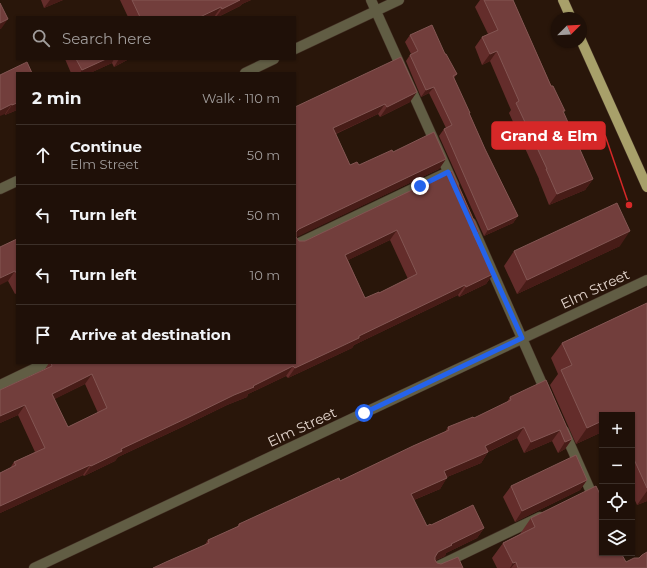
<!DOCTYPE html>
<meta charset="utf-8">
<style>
:root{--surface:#1f1008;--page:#2c1e16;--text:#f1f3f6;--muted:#a19d9c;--line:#3c3029}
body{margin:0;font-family:Montserrat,sans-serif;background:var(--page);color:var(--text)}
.controls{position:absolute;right:12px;bottom:12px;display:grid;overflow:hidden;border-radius:0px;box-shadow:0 1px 3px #0004}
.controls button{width:36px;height:36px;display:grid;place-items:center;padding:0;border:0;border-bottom:1px solid var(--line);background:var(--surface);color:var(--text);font:20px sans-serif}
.compass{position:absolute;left:551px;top:12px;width:36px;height:36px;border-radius:50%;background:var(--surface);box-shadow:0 1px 3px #0004;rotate:66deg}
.stop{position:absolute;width:12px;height:12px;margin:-9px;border:3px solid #2563eb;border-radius:50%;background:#fff}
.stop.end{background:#2563eb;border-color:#fff;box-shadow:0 1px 4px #0008}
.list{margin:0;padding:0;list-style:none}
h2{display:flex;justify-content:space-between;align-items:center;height:52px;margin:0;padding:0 16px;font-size:17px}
h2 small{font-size:13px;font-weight:400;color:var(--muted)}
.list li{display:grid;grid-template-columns:26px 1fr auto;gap:12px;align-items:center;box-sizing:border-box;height:60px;padding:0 16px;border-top:1px solid var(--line)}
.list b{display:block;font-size:15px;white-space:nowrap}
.list p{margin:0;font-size:13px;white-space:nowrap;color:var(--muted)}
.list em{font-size:13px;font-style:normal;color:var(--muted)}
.icon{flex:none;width:22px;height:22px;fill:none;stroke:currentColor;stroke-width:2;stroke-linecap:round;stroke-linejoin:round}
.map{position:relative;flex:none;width:647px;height:568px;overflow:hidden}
.search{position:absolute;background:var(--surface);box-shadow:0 1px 3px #0004;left:16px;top:16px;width:280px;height:44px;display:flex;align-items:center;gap:10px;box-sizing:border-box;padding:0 14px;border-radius:0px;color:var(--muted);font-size:15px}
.panel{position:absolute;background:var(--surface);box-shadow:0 1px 3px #0004;left:16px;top:72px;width:280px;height:292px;border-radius:0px}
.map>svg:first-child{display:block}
</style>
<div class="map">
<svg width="647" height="568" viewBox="0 0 647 568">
<rect width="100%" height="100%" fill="#29160a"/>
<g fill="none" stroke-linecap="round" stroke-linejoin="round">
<defs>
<path id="minor" d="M371 0 454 185
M295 49 399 0
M245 73 274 59
M0 189 17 181
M471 223 547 395
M295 245 448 172
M0 385 46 363
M564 431 602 517
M34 568 647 280
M434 568 540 517"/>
<path id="major" d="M563 0 571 18
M581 40 647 187"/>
</defs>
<use href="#minor" stroke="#433025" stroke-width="11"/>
<use href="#major" stroke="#433025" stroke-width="11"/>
<use href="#minor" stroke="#615d44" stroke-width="10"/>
<use href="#major" stroke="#a8a06a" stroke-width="10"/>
</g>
<path fill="#642d2b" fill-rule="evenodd" d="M41 0H63L44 8Z
M120 0H251L242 4 240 6 218 17H128Z
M480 0H513L593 179 585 190 549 205 539 180V179L509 113 511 110 490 61 482 65 475 47 482 37 488 34 475 7Z
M410 35 445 54 457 74 454 78 485 149 518 216 513 223 484 236 439 136 444 129 446 128 429 93 421 97 406 61 410 55 411 54 405 42Z
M65 59H129L114 67 112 63 90 73H71Z
M17 73V110L5 115V114Z
M410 102 380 117 378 114 336 134 350 165H359L393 152 446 159 439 169 296 237 299 241H305L452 171 479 232 475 237 493 274 486 284 459 297 458 295 354 345 352 348 288 378 286 376 248 394 247 397 227 405 182 427 118 457 115 461 84 476 83 475 0 513V473L10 468 14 462 35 452 18 415 0 423V390L45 369 49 363H295V107ZM390 240 408 279 379 293 365 298 348 260ZM85 384 98 413 68 427 54 399Z
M17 239V293L15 294 8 281Z
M620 246 517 294 504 266 514 251Z
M647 303V501L637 505 632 494V415H602V432L576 444 550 385 558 374 551 358 562 343Z
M510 397 572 439 565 449 558 453 552 441 524 453 517 438 488 452 481 463 447 477 440 489 414 500 427 526 431 525 484 528 477 538 446 553 445 556 436 560 437 563 441 564 204 546 208 540 237 527 239 524 340 481 412 447 413 446 445 432 448 427 474 418 507 402Z
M587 480 580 490 515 522 503 497 511 486Z
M531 518 602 553 626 562 647 568H497L492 558 503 543 520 534Z"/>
<path fill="#471c17" d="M50 0H63L44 8Z
M240 0H251L242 4 240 6 218 17H216L222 9Z
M221 7 214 17H200Z
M8 19 1 29H0V23Z
M497 51 490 61 482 65 490 54Z
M106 59H114L112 63 90 73H80L82 70Z
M119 59H129L114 67Z
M434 87 429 93 421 97 426 90Z
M417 92 410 102 380 117 387 107Z
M17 103V110L5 115 12 105Z
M12 104 5 114 0 116V110Z
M385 104 378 114 326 138 333 128Z
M446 159 439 169 295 238 296 232 299 229Z
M593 179 585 190 549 205 557 194Z
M518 216 513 223 484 236 488 230Z
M397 230 390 240 338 265 345 255Z
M630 231 620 246 517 294 527 280Z
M479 232 472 242 473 234Z
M15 271 8 281 0 285V278Z
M493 274 486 284 459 297 466 287Z
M465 285 458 295 354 345 352 348 288 378 295 368 359 336Z
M293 366 286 376 248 394 247 397 227 405 182 427 118 457 115 461 84 476 91 466 121 449Z
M92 374 85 384 45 404 52 394Z
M25 405 18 415 0 423V416Z
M602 421V432L576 444 587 428Z
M524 427 517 438 479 456 488 452 481 463 437 481 444 471 485 446Z
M560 430 552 441 524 453 531 442Z
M572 439 565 449 558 453 565 442Z
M90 465 83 475 0 513V506Z
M447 478 440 489 404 504 411 494Z
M587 480 580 490 515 522 522 511Z
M647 491V501L637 505Z
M484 528 477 538 446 553 445 556 431 562 438 552 451 544Z
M516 562 511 568H510L513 563Z"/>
<path fill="#723e3c" stroke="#835653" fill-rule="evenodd" d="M132 0H240L222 9 221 7 200 17H140Z
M484 0H513L551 86H553L565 111H563L593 179 557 194 546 169H547L516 103 519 101 497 51 490 54 482 37 498 30Z
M0 3 8 19 0 23Z
M432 25 445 54H446L457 74 453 76 470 113H469L485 149 518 216 488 230 444 129 452 125 434 87 426 90 410 55 418 51 410 35Z
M401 57 417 92 387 107 385 104 333 128 350 165 357 162 359 165 392 150 393 152 434 132 446 159 299 229 296 232V237L299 241H305L452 171 479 232 473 234 493 274 466 287 465 285 359 336V338L295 368 293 366 253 386 254 387 234 395 189 417 121 449 122 451 91 466 90 465 0 506V473L16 465 14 462 45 448 25 405 0 416V390L52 366 51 363H295V107ZM397 230 417 274 379 293V292L365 298 345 255ZM92 374 107 408 68 427 52 394Z
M76 59H106L82 70Z
M27 62 32 73H17V103L12 105V104L0 110V75Z
M617 203 630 231 527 280 514 251Z
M17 239V274L15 271 0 278V247Z
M647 303V488L632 455V415H602V421L587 428 561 370 572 365 562 343Z
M546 380 572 439 565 442 560 430 531 442 524 427 485 446 488 452 444 471 447 478 411 494 427 526 430 524 431 525 473 505 484 528 451 544 452 545 438 552 435 557V560L437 563 441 564 458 557 463 568H153L166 562 209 543 208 540 239 526V524L339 478 340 481 413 446 449 430 448 427 473 417 474 418 511 400 510 397Z
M576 455 587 480 522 511 511 486Z
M596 486 602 498V553H621L626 562 634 558H639L642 555 647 552V568H518L516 562 513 563 503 543 535 527 531 518Z"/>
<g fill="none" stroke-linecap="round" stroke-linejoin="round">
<path stroke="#2563eb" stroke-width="5" d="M364 413 522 338 448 172 420 186"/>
</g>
<g text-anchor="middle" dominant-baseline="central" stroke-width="3" stroke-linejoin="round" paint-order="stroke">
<g font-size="14" fill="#e1d3cb" stroke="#29160a">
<text transform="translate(595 289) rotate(-25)">Elm Street</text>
<text transform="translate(302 427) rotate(-25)">Elm Street</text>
</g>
</g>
<path fill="none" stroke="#d62828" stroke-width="1.5" d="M629 205L605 135"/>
<circle fill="#d62828" stroke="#29160a" stroke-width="1.5" cx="629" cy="205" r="4"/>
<rect fill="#d62828" stroke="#d62828" stroke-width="1.5" x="492" y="122" width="113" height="27" rx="4"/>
<g font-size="15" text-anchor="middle" font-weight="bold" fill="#fff">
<text x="549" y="141">Grand &amp; Elm</text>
</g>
</svg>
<div class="controls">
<button>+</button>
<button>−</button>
<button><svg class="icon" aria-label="locate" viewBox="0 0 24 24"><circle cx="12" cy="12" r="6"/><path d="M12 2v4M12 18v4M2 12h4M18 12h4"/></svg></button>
<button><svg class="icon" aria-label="layers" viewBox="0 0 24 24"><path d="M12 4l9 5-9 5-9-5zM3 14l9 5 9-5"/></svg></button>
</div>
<svg class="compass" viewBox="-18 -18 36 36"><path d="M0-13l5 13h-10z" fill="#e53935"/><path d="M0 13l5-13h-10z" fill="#a19d9c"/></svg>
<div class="stop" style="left:364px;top:413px"></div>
<div class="stop end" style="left:420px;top:186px"></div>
<div class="search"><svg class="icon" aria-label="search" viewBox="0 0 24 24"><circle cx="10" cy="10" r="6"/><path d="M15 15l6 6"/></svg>Search here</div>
<section class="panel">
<h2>2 min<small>Walk · 110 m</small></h2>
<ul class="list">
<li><svg class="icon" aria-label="ahead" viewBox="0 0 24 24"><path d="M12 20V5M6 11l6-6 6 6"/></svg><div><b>Continue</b><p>Elm Street</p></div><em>50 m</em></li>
<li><svg class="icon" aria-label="left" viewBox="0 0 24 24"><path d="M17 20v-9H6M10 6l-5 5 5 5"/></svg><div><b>Turn left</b></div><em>50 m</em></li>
<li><svg class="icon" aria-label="left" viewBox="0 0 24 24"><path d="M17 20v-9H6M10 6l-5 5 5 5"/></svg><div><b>Turn left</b></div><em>10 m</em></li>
<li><svg class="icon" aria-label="arrive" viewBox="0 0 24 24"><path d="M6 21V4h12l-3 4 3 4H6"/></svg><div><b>Arrive at destination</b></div></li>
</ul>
</section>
</div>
